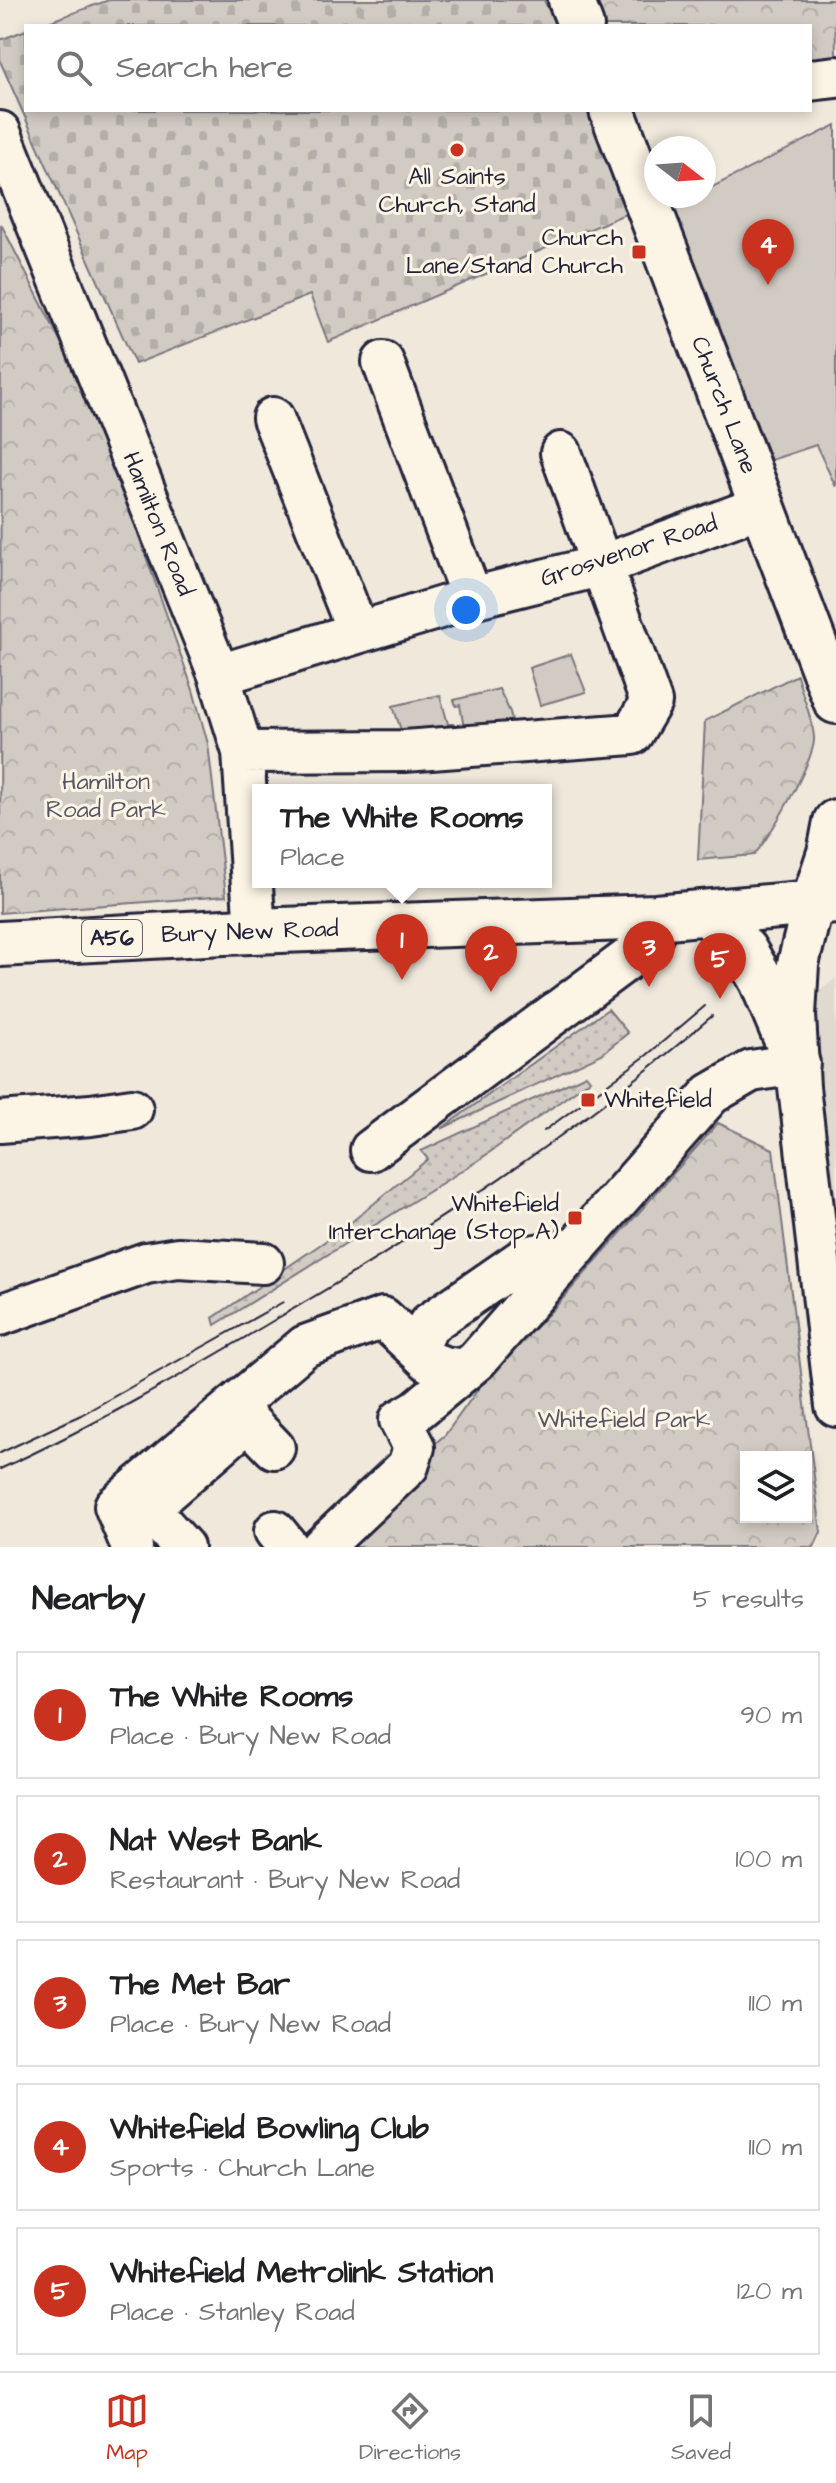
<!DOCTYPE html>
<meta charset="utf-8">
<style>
:root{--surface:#fff;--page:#f2f2f2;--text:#202124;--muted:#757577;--line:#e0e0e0;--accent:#c8321e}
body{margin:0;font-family:"Architects Daughter",sans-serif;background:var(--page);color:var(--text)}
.controls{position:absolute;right:24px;bottom:24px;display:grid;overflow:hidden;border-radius:0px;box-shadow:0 4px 12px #0003}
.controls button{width:72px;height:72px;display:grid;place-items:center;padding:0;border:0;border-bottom:2px solid var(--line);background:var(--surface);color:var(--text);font:40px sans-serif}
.compass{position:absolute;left:644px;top:136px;width:72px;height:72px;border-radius:50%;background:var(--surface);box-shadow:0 4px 12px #0003;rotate:107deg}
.you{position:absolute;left:466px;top:610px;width:28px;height:28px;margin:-20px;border:6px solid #fff;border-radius:50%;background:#1a73e8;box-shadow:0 0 0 12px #1a73e833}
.badge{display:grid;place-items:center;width:52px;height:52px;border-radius:50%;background:var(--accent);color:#fff;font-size:26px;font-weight:700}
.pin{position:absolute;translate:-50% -66px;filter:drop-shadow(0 2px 4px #0008)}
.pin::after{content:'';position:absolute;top:42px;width:28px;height:24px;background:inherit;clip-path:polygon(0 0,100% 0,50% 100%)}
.popup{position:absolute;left:252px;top:784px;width:300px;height:104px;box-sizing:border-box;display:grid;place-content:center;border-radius:0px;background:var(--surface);filter:drop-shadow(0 2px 6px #0005);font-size:26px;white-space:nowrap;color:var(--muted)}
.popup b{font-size:30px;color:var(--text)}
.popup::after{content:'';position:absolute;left:50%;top:100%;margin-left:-16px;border:16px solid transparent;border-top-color:var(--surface)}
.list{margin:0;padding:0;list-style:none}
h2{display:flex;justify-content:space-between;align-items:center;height:104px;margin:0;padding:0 32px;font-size:34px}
h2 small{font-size:26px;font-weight:400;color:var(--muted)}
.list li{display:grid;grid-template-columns:52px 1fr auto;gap:24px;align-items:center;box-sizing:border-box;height:128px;margin:0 16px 16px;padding:0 16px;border:2px solid var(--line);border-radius:0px}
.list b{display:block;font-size:30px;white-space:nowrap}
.list p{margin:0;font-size:26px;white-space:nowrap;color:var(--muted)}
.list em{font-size:26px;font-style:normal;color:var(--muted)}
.icon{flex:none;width:44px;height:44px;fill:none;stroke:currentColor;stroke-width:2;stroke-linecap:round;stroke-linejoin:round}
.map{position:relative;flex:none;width:836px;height:1547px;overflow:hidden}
.search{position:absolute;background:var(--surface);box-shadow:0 4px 12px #0003;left:24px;right:24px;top:24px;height:88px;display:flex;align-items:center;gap:20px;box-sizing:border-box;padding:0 28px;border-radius:0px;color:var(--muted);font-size:30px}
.sheet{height:824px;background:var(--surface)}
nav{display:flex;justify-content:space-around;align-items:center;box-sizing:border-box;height:112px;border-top:2px solid var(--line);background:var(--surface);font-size:22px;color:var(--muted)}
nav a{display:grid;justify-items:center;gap:4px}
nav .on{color:var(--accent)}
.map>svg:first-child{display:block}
</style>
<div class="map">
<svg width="836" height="1547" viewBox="0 0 836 1547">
<defs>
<pattern id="grass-dots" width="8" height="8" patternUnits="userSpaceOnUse" patternTransform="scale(2)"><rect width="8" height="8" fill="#d1cbc3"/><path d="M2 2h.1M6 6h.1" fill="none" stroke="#b3aea8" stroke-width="1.8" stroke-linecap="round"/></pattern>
<pattern id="forest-crowns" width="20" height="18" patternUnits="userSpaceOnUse" patternTransform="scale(2)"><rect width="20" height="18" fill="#d1cbc3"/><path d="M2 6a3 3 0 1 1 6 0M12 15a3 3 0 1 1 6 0" fill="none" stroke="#b3aea8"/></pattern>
<pattern id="cemetery-stones" width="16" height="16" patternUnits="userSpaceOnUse" patternTransform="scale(2)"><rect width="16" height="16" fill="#d1cbc3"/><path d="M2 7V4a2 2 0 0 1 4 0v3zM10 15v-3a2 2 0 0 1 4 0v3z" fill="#b3aea8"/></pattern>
</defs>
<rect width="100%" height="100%" fill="#efe8db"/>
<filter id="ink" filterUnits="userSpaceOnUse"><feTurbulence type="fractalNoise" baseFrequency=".0125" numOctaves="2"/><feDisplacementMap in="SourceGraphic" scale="16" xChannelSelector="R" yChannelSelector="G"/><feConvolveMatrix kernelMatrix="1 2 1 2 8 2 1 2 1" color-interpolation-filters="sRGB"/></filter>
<g filter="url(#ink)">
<path fill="#e0d9cf" d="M836 978V1233L814 996Z"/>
<path fill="url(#grass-dots)" stroke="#7a767f" stroke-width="2" d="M608 1009 628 1033 602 1054 441 1129Z
M586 1075 590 1080 479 1160 215 1325 213 1318 343 1229 428 1159 421 1151Z"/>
<path fill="url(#forest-crowns)" stroke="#7a767f" stroke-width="2" fill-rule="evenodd" d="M584 0H835L836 56 810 60V26H594Z
M1 224 92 403 193 690 208 744 226 896 0 913Z
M797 675C802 695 812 717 814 737 816 758 769 839 754 855L698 860 705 721Z
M718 1123 773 1149 821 1532 814 1547H309L445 1435 484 1381 558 1304ZM746 1457H806V1517H746Z"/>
<path fill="url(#cemetery-stones)" stroke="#7a767f" stroke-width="2" d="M109 0H544L556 26H37Z
M26 30V110H594L639 208 328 342 310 295 135 364 0 61V40Z"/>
<path fill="#d1cbc3" stroke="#7a767f" stroke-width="2" d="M836 125V487L816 445 771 460 670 207 693 196H704V191Z
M571 654 586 692 540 705 529 668Z
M499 689 510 712 515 732 465 734 460 705 456 706 454 700Z
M440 695 448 724H453L455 733H402L393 706Z"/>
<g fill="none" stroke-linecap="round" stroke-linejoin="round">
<defs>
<path id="minor" d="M810 80 836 77
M0 132 219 675 243 752 255 931
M383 362 472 598
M273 418 358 632
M219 675 472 598 603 565 762 506
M243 752 404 751 632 734 651 702 561 453
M813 904 798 964 795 1015 799 1087 836 1406
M0 1122 91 1115 132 1109
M371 1150 636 953 652 936 656 917
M0 1315 146 1263 178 1258 263 1263
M417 1348 429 1324 526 1257 577 1247
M275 1531 288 1547
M132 1547 115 1506 305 1346 383 1318 430 1362 444 1367 465 1370
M183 1547 148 1508 248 1421 274 1448
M322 1547 408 1466 414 1447 400 1420 417 1410 477 1360 711 1094 751 1071 797 1064"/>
<path id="major" d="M571 0 581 26
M612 110 836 701
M813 904 830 853 836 822"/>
<path id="highway" d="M708 913 744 950 762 981 797 1064
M0 944 224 932 656 917 836 901"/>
</defs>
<use href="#minor" stroke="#22223b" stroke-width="46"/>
<use href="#major" stroke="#22223b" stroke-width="50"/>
<use href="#highway" stroke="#22223b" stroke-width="50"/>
<use href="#minor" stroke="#fcf5e5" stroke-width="40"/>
<use href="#major" stroke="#fcf5e5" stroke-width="44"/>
<use href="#highway" stroke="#fcf5e5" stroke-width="44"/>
<path stroke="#22223b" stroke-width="2" d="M544 1131 647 1055 705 1006
M0 1453 81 1415 283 1302
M0 1469C94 1426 182 1375 271 1322 425 1232 577 1133 712 1016"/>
</g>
</g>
<g fill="#c8321e" stroke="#fcf5e5" stroke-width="3">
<circle cx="457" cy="150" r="8"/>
<rect x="631" y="244" width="16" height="16" rx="4"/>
<rect x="580" y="1092" width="16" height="16" rx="4"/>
<rect x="567" y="1210" width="16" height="16" rx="4"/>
</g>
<g text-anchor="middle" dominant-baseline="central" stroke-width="6" stroke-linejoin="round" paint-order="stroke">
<rect fill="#fcf5e5" stroke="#63616e" stroke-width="2" x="82" y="920" width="60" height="36" rx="6"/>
<g font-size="22" font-weight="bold" fill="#22223b">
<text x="112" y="938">A56</text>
</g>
<g font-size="24" fill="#22223b" stroke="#fcf5e5" text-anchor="end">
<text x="457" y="177" text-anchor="middle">All Saints<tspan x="457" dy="28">Church, Stand</tspan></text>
<text x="623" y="238">Church<tspan x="623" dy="28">Lane/Stand Church</tspan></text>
<text x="604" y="1100" text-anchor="start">Whitefield</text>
<text x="559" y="1204">Whitefield<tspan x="559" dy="28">Interchange (Stop A)</tspan></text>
</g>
<g font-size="24" fill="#22223b" stroke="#fcf5e5">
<text transform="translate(724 405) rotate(69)">Church Lane</text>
<text transform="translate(158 524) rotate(68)">Hamilton Road</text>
<text transform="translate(629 551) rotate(-18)">Grosvenor Road</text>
<text transform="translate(250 932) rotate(-2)">Bury New Road</text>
</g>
<g font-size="24" fill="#575564" stroke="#fcf5e5">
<text x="106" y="782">Hamilton<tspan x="106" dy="28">Road Park</tspan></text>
<text x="624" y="1420">Whitefield Park</text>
</g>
</g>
</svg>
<div class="controls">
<button><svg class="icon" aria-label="layers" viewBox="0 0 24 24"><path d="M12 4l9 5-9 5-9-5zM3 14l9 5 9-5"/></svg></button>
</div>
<svg class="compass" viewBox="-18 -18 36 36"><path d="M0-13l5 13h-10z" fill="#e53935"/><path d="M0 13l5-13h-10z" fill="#757577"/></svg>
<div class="you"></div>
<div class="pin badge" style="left:402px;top:980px">1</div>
<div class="popup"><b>The White Rooms</b>Place</div>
<div class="pin badge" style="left:491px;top:992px">2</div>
<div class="pin badge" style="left:649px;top:987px">3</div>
<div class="pin badge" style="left:768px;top:285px">4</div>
<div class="pin badge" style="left:720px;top:999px">5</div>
<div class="search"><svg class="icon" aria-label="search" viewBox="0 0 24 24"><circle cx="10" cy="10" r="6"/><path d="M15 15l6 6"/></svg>Search here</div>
</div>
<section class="sheet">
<h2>Nearby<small>5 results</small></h2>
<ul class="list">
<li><span class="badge">1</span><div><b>The White Rooms</b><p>Place · Bury New Road</p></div><em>90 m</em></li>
<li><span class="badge">2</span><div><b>Nat West Bank</b><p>Restaurant · Bury New Road</p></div><em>100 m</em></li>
<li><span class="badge">3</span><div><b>The Met Bar</b><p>Place · Bury New Road</p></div><em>110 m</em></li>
<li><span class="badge">4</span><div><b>Whitefield Bowling Club</b><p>Sports · Church Lane</p></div><em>110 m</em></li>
<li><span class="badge">5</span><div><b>Whitefield Metrolink Station</b><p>Place · Stanley Road</p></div><em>120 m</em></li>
</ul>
</section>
<nav>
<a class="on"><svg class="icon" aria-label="map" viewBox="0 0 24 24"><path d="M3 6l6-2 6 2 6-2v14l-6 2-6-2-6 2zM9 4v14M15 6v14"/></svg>Map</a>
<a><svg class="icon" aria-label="directions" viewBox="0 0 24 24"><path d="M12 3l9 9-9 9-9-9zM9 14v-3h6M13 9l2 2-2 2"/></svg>Directions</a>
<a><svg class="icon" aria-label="saved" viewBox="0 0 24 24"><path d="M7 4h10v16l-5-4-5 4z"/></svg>Saved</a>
</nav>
